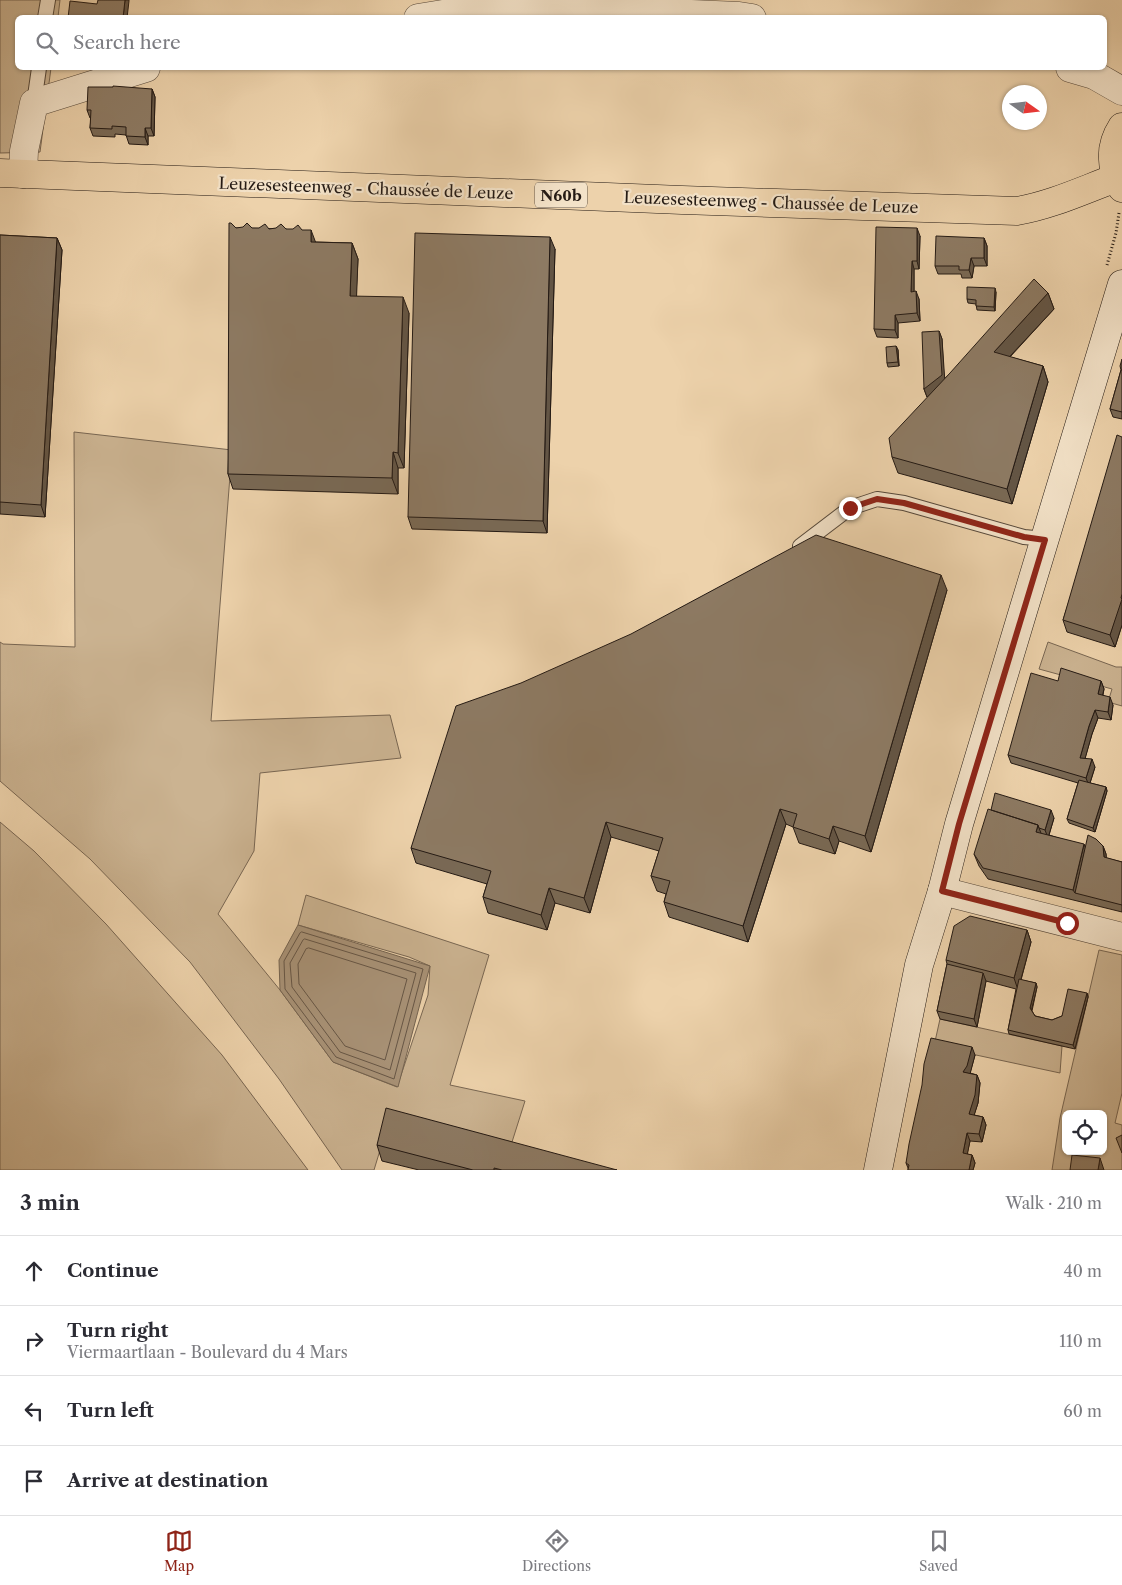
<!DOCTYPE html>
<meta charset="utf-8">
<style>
:root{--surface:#fff;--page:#f2f2f3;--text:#2b2b33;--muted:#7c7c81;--line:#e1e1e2;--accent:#8f2418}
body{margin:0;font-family:"Libre Caslon Text",serif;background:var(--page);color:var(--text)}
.controls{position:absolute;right:15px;bottom:15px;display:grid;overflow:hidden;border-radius:8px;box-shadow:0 1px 4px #0004}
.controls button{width:45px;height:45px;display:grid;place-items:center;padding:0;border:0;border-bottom:1px solid var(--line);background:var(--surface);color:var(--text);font:25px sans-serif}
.compass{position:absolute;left:1002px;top:85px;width:45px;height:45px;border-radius:50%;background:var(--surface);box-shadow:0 1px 4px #0004;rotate:104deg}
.stop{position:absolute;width:15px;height:15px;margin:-11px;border:4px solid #8f2418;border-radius:50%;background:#fff}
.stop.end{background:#8f2418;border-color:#fff;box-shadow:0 1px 5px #0008}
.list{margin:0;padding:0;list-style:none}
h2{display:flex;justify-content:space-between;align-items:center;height:65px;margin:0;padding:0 20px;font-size:21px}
h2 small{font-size:16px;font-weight:400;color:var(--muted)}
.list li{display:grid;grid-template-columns:32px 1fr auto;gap:15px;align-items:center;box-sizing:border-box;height:70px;padding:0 20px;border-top:1px solid var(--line)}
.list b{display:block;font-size:19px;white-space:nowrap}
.list p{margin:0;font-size:16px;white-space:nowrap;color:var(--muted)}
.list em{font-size:16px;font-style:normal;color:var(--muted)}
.icon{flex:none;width:28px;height:28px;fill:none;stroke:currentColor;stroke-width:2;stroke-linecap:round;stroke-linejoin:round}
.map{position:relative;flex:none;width:1122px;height:1170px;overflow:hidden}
.search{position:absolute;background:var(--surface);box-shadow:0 1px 4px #0004;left:15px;right:15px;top:15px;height:55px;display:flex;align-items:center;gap:12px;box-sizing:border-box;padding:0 18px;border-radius:8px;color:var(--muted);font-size:19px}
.sheet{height:345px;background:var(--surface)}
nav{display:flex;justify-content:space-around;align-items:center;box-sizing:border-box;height:70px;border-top:1px solid var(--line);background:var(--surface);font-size:14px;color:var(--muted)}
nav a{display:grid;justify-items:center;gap:2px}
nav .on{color:var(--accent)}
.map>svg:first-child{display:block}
</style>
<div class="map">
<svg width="1122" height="1170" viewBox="0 0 1122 1170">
<rect width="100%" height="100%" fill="#edd2ab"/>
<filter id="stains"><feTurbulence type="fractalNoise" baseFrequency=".004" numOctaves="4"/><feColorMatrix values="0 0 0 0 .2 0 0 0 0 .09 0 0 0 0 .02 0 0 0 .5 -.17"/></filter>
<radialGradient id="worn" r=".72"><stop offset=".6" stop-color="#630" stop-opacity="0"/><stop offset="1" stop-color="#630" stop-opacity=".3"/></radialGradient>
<path fill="#cbb391" stroke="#786652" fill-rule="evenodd" d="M0 0H60L58 17 18 18V68H51L40 152 0 153Z
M74 432 232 450 211 721 390 715 401 758 260 773 254 851 218 914 280 990 333 1062 397 1087 428 995 430 966 409 957 298 925 306 895 489 955 450 1085 525 1101 512 1142 391 1114 374 1170H342L279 1079 190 962 90 859 0 781V642L3 644 75 647Z
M1048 642 1116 667H1122V706L1108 702 1112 689 1039 669Z
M0 822 34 851 106 924 222 1055 308 1170H0Z
M1099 950 1122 955V1093L1115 1123 1122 1125V1170H1052L1060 1118ZM1066 1114H1103V1151H1066Z
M940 1019 1062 1046 1060 1073 934 1046Z"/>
<path fill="#a99378" stroke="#746350" d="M298 925 430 966 398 1087 333 1062 280 990 279 960Z"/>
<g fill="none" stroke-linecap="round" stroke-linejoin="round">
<path stroke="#665646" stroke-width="1" d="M302 932 423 969 394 1079 336 1057 285 989 284 961 300 933Z
M305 939 416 973 390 1070 340 1052 292 987 290 963 303 940Z
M309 948 407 979 385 1060 345 1046 299 984 298 964 306 949Z"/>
<defs>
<path id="lane" d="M45 18 48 0
M34 103 39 68
M800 546 850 508 877 499 904 503 1024 537 1045 539"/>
<path id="street" d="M418 18 468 10 525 7 739 16 752 18
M1070 68 1094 75 1122 91
M23 174 24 151 34 103 146 68
M942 891 1122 937"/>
<path id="secondary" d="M878 1170 919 965 942 891 959 824 1023 611 1122 284"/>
<path id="primary" d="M1122 127C1109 147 1111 168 1122 188
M0 173 682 200 1017 211C1052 205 1083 190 1116 178"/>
</defs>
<use href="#lane" stroke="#56483a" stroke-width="16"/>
<use href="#street" stroke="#56483a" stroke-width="29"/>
<use href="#secondary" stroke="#241a14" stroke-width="29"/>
<use href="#primary" stroke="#241a14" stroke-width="29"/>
<path stroke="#241a14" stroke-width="3" stroke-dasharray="1 2.5" stroke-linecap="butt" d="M1107 265 1116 233 1119 213"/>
<use href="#lane" stroke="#f3e2c8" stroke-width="14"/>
<use href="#street" stroke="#f3e2c8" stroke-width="28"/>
<use href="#secondary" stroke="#f3e2c8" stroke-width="28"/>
<use href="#primary" stroke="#edd2ab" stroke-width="28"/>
</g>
<path fill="#796955" stroke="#241a14" d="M152 89 155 97 154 136H148V145L129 144 126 135 115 134V137L93 136 90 128 91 118H90L87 110Z
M236 228 286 229 315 242 352 243 358 259 356 296 409 313 404 468H398V494L233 489 228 474Z
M0 235 57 238 62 250 45 517 0 514Z
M920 236 919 269H914V292L919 299 920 321 898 323V338L877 337 874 329Z
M984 238 987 246V266H974L972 278H962L961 274H938L935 266Z
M555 249 547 533 412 529 408 517Z
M996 292 995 311 977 310 976 304 968 303 967 299Z
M1048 293 1054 309 1010 357 1043 366 1048 382 1012 504 898 473 892 457 930 395 927 397 924 389 939 331 942 339 944 379Z
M896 346 898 350 899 366 888 367 887 363Z
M1122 359V419L1113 417 1110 409 1121 370 1120 366Z
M1122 437V625L1115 647 1067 632 1063 620Z
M947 590 871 852 839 841 835 854 799 843 793 827 786 824 748 942 669 917 664 902 666 894 657 891 651 876 659 851 611 837 590 913 555 903 547 930 488 913 483 897 487 884 416 863 411 848Z
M1058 681H1101L1104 689 1103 695 1113 705 1111 720 1098 718 1092 734 1085 758 1095 767 1090 783 1106 787 1107 791 1095 832 1069 823 1067 819 1078 783 1011 763 1008 755Z
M1054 818 1049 835 1086 847 1103 846 1106 854V858L1122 862V912L988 879 979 866 974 854Z
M1027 930 1031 942 1021 980 1036 983 1037 987 1032 1011 1035 1016 1052 1020 1062 1016 1087 993 1088 997 1075 1049 1009 1034 1008 1030 1016 989 986 981 977 1027 940 1019 937 1011 947 964 946 960Z
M975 1055 970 1073 977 1075 980 1083 978 1103 974 1115 983 1117 986 1125 982 1142 970 1141 967 1154 972 1155 975 1163 973 1170H908V1168L906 1163Z
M377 1145 617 1170H419L382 1161Z"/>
<path fill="#635545" stroke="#241a14" d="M125 0H129V1L127 18H123Z
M152 89 155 97 154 136 151 128Z
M145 128 148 136V145L145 137Z
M917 228 920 236 919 269 917 261Z
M311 230 317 246 311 242Z
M550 237 555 249 547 533 543 521Z
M57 238 62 250 45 517 41 505Z
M984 238 987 246V266L984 258Z
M352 243 358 259 356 311 350 296Z
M971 258 974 266 972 278 969 270Z
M912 261 914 269V300L911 292Z
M995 288 996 292 995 311 994 307Z
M916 291 919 299 920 321 917 313Z
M1048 293 1054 309 999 368 994 352Z
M403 297 409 313 404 468 398 453Z
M895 315 898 323V338L895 330Z
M939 331 942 339 945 383 927 397 924 389Z
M896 346 898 350 899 366 898 362Z
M1043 366 1048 382 1012 504 1007 489Z
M393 452 398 468V494L392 478Z
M941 575 947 590 871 852 865 836Z
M1122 594V625L1115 647 1110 635Z
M1101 681 1104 689 1101 702 1098 694Z
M1110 697 1113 705 1111 720 1108 712Z
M1095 710 1098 718 1092 734 1083 766 1080 758 1089 726Z
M1092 759 1095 767 1089 786 1086 778Z
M1106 787 1107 791 1095 832 1093 828Z
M780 809 786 824 748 942 743 926Z
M1051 810 1054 818 1048 838 1045 830Z
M606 822 611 837 590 913 584 898Z
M1038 825 1042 836 1036 832Z
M833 826 839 841 835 854 829 839Z
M1084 844 1089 856 1075 893 1073 890Z
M1103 846 1106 854 1107 866 1104 857Z
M549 888 555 903 547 930 541 915Z
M1027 930 1031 942 1018 990 1014 978Z
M983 973 986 981 977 1027 974 1019Z
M1036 983 1037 987 1031 1012 1030 1008Z
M1087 993 1088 997 1075 1049 1073 1045Z
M972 1047 975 1055 970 1074 963 1072Z
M977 1075 980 1083 978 1103 972 1122 969 1114Z
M983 1117 986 1125 982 1142 979 1134Z
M967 1133 970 1141 966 1161 963 1153Z
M972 1155 975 1163 973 1170H969Z
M1100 1158 1104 1170H1098Z"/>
<path fill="#8d7a63" stroke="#241a14" d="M98 0H125L123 18H68L70 1 97 4Z
M113 86 152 89 151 128H145V137L126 136V127L112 126V129L90 128 91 110H87L88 87H113Z
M229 223H231L236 228 243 227 247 223 252 228H259L265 224 269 229 276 228 281 224 286 229H293L298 225 302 230H311V242L352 243 350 296 403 297 398 453 393 452 392 478 228 474Z
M876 227 917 228V261H912L911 292 916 291 917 313 895 315V330L874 329Z
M415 233 550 237 543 521 408 517Z
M0 235 57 238 41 505 0 502Z
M936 236 984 238V258H971L969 270H959V266H935Z
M1034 279 1048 293 994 352 1043 366 1007 489 892 457 889 438 950 373Z
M967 287 995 288 994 307 976 306V300L967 299Z
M939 331 942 375 924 389 922 332Z
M896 346 898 362 887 363 886 347Z
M1121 370H1122V412L1110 409Z
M1117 435 1122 437V594L1121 598 1122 599 1110 635 1063 620Z
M816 535 941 575 865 836 833 826 829 839 793 827 797 814 780 809 743 926 664 902 670 881 651 876 663 838 606 822 584 898 549 888 541 915 483 897 491 871 411 848 456 706 521 683 631 634Z
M1061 668 1101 681 1098 694 1110 697 1108 712 1095 710 1089 726 1080 758 1092 759 1086 778 1008 755 1031 673 1058 681Z
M1079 780 1106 787 1093 828 1067 819Z
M995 793 1051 810 1045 830 1039 828 1038 825 991 810Z
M988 809 1038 825 1036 832 1084 844 1073 890 983 868 974 854Z
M1088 835 1096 839 1103 846 1104 857 1122 862V905L1075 893Z
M970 916 1027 930 1014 978 946 960 954 926Z
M947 964 983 973 974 1019 937 1011Z
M1019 979 1036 983 1030 1008 1035 1016 1052 1020 1062 1016 1068 989 1087 993 1073 1045 1008 1030Z
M931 1038 972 1047 967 1066 963 1072 977 1075 975 1095 969 1114 983 1117 979 1134 967 1133 963 1153 972 1155 969 1170H908L909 1165 906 1163 909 1144 922 1085 924 1064Z
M386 1108 617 1170H502L494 1168V1170H473L377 1145Z
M1122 1135V1153L1116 1138Z
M1072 1155 1100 1158 1098 1170H1070Z"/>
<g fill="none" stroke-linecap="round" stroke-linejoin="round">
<path stroke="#8f2418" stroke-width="6" d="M850 508 877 499 904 503 1024 537 1045 540 959 824 942 891 1067 923"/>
</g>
<g text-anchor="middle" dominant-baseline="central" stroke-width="4.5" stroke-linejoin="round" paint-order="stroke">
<rect fill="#f3e2c8" stroke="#62564a" stroke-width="1" x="535" y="182.5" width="52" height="25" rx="4"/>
<g font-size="15" font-weight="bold" fill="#241a14">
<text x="561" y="195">N60b</text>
</g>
<g font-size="16" fill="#241a14" stroke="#f3e2c8">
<text transform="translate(366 188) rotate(2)">Leuzesesteenweg - Chaussée de Leuze</text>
<text transform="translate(771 202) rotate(2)">Leuzesesteenweg - Chaussée de Leuze</text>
</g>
</g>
<rect width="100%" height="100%" filter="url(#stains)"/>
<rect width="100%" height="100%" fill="url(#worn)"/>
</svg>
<div class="controls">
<button><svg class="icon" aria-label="locate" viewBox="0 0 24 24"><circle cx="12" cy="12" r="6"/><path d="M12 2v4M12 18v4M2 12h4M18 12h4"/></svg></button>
</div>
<svg class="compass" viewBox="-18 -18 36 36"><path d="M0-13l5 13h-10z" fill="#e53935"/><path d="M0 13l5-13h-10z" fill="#7c7c81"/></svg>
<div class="stop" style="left:1067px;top:923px"></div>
<div class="stop end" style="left:850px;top:508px"></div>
<div class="search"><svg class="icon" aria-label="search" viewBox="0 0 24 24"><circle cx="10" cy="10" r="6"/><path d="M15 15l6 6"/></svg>Search here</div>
</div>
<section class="sheet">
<h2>3 min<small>Walk · 210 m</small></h2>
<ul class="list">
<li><svg class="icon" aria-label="ahead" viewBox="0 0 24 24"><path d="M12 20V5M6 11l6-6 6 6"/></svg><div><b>Continue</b></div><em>40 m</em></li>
<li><svg class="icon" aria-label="right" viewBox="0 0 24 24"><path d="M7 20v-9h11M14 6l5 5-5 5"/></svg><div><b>Turn right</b><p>Viermaartlaan - Boulevard du 4 Mars</p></div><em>110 m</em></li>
<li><svg class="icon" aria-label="left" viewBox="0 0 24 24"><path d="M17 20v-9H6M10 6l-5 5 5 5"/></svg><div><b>Turn left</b></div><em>60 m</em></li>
<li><svg class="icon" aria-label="arrive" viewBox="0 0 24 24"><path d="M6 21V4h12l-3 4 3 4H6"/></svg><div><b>Arrive at destination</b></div></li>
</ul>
</section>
<nav>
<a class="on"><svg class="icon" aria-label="map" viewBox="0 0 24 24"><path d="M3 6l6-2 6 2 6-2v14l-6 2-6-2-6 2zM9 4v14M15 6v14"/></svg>Map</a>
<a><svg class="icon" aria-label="directions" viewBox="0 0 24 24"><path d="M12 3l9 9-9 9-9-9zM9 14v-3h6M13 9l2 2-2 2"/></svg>Directions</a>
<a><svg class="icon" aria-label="saved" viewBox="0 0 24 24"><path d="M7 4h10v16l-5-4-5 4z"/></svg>Saved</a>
</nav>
